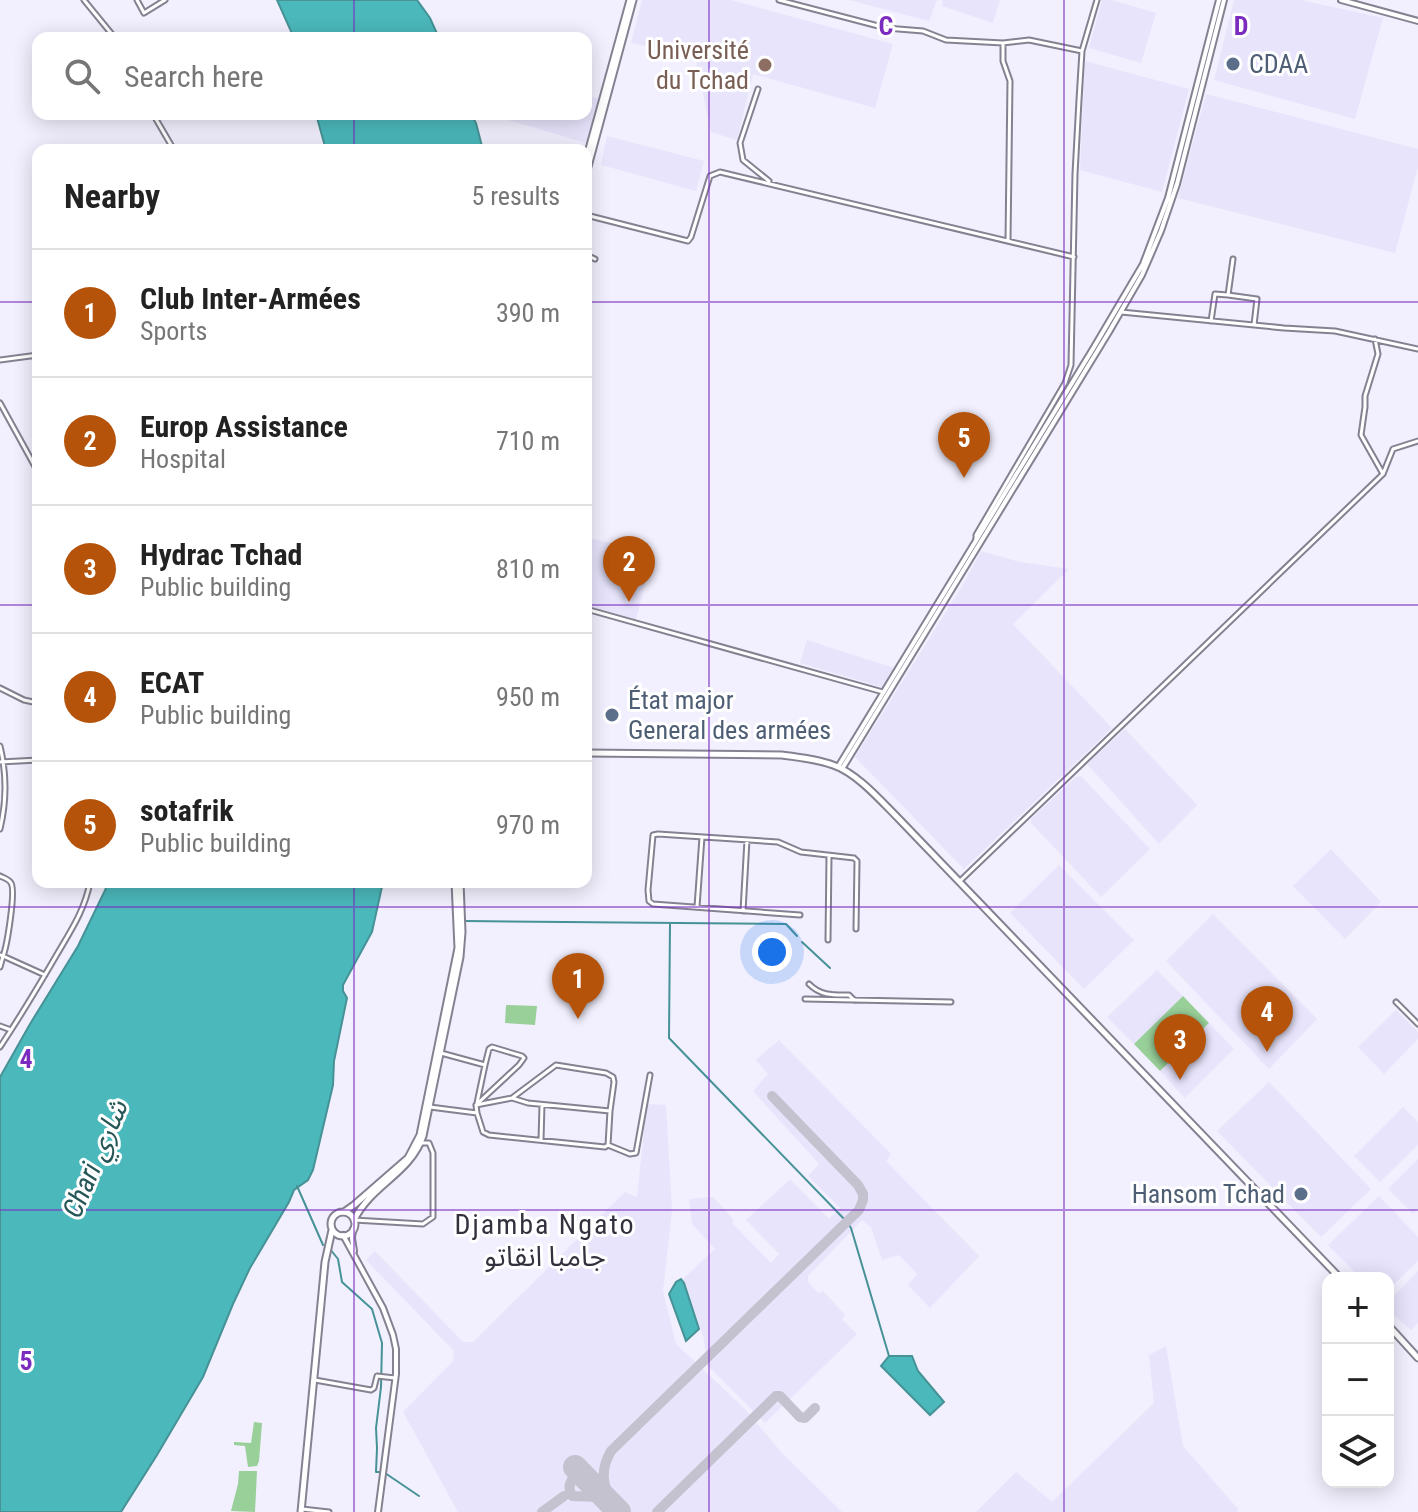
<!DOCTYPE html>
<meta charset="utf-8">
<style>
:root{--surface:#fff;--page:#f6f6f6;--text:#222;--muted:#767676;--line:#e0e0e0;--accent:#b45309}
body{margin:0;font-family:"Roboto Condensed","Noto Sans Arabic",sans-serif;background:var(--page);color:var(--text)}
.controls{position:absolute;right:24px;bottom:24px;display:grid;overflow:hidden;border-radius:16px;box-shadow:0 4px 20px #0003}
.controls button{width:72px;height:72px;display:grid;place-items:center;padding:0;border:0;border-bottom:2px solid var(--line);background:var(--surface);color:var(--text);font:40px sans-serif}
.you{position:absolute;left:772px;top:952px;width:28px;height:28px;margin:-20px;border:6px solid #fff;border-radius:50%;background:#1a73e8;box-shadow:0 0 0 12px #1a73e833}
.badge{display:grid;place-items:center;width:52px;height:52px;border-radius:50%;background:var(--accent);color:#fff;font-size:26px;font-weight:700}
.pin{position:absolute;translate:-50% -66px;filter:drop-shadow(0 2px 4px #0008)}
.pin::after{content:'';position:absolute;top:42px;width:28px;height:24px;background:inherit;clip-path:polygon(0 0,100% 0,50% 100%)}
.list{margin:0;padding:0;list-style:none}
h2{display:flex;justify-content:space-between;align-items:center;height:104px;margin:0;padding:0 32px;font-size:34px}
h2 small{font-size:26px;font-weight:400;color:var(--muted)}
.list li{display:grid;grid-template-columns:52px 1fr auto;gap:24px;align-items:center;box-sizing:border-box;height:128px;padding:0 32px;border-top:2px solid var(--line)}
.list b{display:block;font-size:30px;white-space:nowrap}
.list p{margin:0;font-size:26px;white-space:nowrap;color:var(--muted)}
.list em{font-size:26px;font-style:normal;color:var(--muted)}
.icon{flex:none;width:44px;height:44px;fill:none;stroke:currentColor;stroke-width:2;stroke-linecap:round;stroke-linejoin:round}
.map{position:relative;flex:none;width:1418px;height:1512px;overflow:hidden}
.search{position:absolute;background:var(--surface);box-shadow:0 4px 20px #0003;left:32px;top:32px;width:560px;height:88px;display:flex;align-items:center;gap:20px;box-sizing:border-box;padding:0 28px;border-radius:16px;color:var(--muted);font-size:30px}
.panel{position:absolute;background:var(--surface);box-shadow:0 4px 20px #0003;left:32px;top:144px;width:560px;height:744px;border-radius:16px}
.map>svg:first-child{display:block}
</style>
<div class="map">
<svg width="1418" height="1512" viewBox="0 0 1418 1512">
<rect width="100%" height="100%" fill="#f2f0fe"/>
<path fill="#e7e4fc" d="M642 0H731L893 44 875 108 753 74 737 140 711 132 695 56 631 43Z
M849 0H937L929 21Z
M943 0H1000L993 23 942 6Z
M1102 0H1112L1156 13 1141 63 1089 48Z
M1234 0H1301L1383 18 1355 119 1214 80Z
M1085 61 1189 89 1162 192 1080 170Z
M1206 94 1418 149V167L1395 253 1178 198Z
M586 95 599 99 586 143 505 119 480 114H586Z
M607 136 704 161 696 191 601 165Z
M586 537 653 554 636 619 586 606Z
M981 551 1020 562 1069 569 1013 624 1112 728 964 869 855 757 964 583Z
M807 640 819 644 894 668 882 687 800 663Z
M1125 729 1197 805 1159 844 1087 764Z
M1081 776 1150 849 1101 897 1031 823V819L1076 777Z
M1331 849 1381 902 1345 939 1293 886Z
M1059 865 1134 940 1084 989 1010 913Z
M1213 914 1317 1019 1269 1069 1166 961Z
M1157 970 1183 996 1134 1044 1107 1017Z
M1396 1010 1418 1032V1039L1384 1074 1358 1047Z
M1209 1023 1234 1049 1185 1098 1160 1071Z
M779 1040 891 1154 886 1161 979 1256 930 1308 908 1285 917 1274 899 1255 882 1260 871 1227 862 1220 808 1276V1282L819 1294 823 1291 845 1315 842 1319 857 1334 765 1423 707 1365 704 1339 683 1279 715 1249 692 1224 689 1199 713 1197 734 1220 732 1223 771 1263 779 1254 746 1220 788 1181 791 1180 829 1219 840 1208 808 1176 819 1164 753 1091 768 1074 756 1060Z
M1269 1082 1371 1189 1321 1237 1217 1131Z
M647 1104 666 1105 672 1210 663 1291 676 1344 745 1409 781 1452 842 1512H458L403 1412 453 1361 454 1351 366 1260 375 1251 463 1342H473L625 1192 637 1197Z
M1403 1107 1418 1122V1145L1380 1182 1354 1156Z
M1418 1159V1209L1413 1214 1388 1189Z
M1379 1196 1418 1237V1261L1388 1290V1278H1361L1328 1245Z
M1418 1271V1323L1411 1330 1388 1310V1302Z
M1166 1346 1183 1446 1238 1509 1237 1512H976L1016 1472 1052 1502 1154 1403 1149 1355Z"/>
<path fill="#99cf99" d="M1183 996 1209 1023 1160 1071 1134 1044Z
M506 1005 537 1006 535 1025 505 1023Z
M254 1422 262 1423 259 1461 257 1466 248 1467 245 1446 234 1445V1442L251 1443Z
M239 1471H257L255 1512 231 1511 238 1484Z"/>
<path fill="#4bb8bb" stroke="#469296" stroke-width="2" d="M277 0H417L430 18 439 38H294Z
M316 114H471L476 123 483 150H326Z
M109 882H383L372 932 343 985V991L347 998 334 1061 333 1085 313 1170 308 1180 294 1190 289 1202 250 1268 233 1304 203 1377 157 1455 121 1512H0V1077L30 1024 78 946Z
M681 1279 684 1283 699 1329 686 1341 669 1294 676 1282Z
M889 1356H912L918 1371 944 1402 930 1415 881 1366Z"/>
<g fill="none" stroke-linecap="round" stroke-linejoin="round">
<path stroke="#469296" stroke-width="2" d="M466 921 786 924 797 936
M670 923 669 1038 847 1222 851 1228 889 1356
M802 942 830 968
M297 1186 323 1245
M330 1249 338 1259 342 1282 372 1309 382 1343 381 1387 376 1428 377 1448 376 1472H380
M385 1473 419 1496"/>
<path stroke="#c4c2ce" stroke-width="10" d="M600 1492 599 1482 589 1473C575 1471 565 1483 572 1496L600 1497 615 1508C603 1489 599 1471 611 1451L859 1210 863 1200V1194L858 1185 772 1096
M542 1512 564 1496
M657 1512 776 1396H780L800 1417 805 1418 815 1408"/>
<path stroke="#c4c2ce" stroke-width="24" d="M575 1467 619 1512"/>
<defs>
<path id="minor" d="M84 0 115 38
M137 0 144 13 165 0
M779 0 886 28 923 31 946 40 1003 43 1029 40 1082 51
M1003 43V61L1010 81 1008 241
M758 89 740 143 743 160 769 181
M153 114 174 150
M586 215 688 241 691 237 710 176 720 172 1074 257
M586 255 595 259
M1228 295 1257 299 1254 325
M1121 312 1284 328 1335 331 1418 349
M1211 321 1215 294 1228 295 1233 259
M1375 339 1378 354 1365 396V407L1361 435 1383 474
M0 360 38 355
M0 403 38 472
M976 541V535L1065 383 1071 365 1075 174 1079 100 1082 51 1097 0
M586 609 883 692
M0 688 24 700 38 703
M0 746C7 775 7 800 0 829
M0 762 38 760
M0 876C4 878 9 879 11 883 16 891 7 946 3 956L0 955
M960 881 1383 474 1393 449 1418 441
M697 907 702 837
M743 911 747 840
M800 915 653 904 649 901 648 890 653 835 658 834 778 842 801 852 854 858 857 861 856 929
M828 940 829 856
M0 967 3 956 45 975
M809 984C821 996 833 995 849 995L854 1000
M805 999 951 1002
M1396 1002 1418 1024
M0 1026 11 1030
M0 1047C20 1017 38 987 56 956 70 932 85 910 90 882
M441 1053 485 1065 477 1103
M476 1105 519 1065 524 1058 522 1056 492 1047 489 1049 485 1065
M430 1107 477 1113 476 1105 512 1098 556 1065 606 1073 613 1077 614 1082 610 1111 528 1103 512 1098
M477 1113 483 1132 489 1135 605 1147 608 1145 610 1111
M541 1140 542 1105
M608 1145 630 1154 636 1153 650 1075
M354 1220 423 1224 433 1217V1153L429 1143H421
M315 1380 371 1390 374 1388 377 1376 395 1378
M302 1509 329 1512"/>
<path id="tertiary" d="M1341 0 1418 21
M838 767 1094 347 1143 264 1168 198 1219 0
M842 769 1109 332 1142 275 1161 231 1177 184 1224 0
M353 1229 352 1238 354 1251
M343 1235 383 1308 393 1335 396 1349V1374L378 1512"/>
<path id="secondary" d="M586 160 630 0
M586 174 633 0
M586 753 782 755C799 757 817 759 833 765 857 773 881 801 899 819L1340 1278
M344 1212 354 1205 408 1158 420 1135 458 948 455 882
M331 1224a12 12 0 1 1 24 0a12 12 0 1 1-24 0Z
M354 1220C372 1184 410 1174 423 1136L460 957 462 932 460 882
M1388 1325 1418 1358
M301 1512 325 1262 332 1230"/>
</defs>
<use href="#minor" stroke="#848291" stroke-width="7"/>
<use href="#tertiary" stroke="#848291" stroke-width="8"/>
<use href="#secondary" stroke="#848291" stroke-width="9"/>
<use href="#minor" stroke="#fff" stroke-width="3"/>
<use href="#tertiary" stroke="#fff" stroke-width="4"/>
<use href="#secondary" stroke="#fff" stroke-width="5"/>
</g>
<path fill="none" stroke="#7b2cbf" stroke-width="2" stroke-opacity="0.55" d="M354 0V38M709 0V1512M1064 0V1512M354 114V150M0 302H38M586 302H1418M0 605H38M586 605H1418M354 882V1512M0 907H1418M0 1210H1418"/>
<g fill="#5c6f8a" stroke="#fff" stroke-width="3">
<circle cx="1233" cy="64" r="8"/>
<circle cx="612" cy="715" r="8"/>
<circle cx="1301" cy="1194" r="8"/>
</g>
<circle fill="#8d6e63" stroke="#fff" stroke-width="3" cx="765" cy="65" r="8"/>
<g text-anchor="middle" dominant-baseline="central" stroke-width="6" stroke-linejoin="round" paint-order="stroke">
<g font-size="26" fill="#785e54" stroke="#fff" text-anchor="end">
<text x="749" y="50">Université<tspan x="749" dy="30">du Tchad</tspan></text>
</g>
<g font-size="26" fill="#4e5e75" stroke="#fff" text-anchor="start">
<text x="1249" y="64">CDAA</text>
<text x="628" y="700">État major<tspan x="628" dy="30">General des armées</tspan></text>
<text x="1285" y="1194" text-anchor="end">Hansom Tchad</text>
</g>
<g font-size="28" font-style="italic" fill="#275657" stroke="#fff">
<text transform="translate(95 1159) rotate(-67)">Chari شاري</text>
</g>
<g font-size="28" letter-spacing="2" fill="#32313d" stroke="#fff">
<text x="545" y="1224">Djamba Ngato<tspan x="545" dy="32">جامبا انقاتو</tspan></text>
</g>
</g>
<g font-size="26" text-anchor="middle" font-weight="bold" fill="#7b2cbf" stroke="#fff" stroke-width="6" stroke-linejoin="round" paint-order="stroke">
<text x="886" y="35">C</text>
<text x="1241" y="35">D</text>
<text x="26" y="1068">4</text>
<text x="26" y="1370">5</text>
</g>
</svg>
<div class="controls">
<button>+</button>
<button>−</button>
<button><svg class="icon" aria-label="layers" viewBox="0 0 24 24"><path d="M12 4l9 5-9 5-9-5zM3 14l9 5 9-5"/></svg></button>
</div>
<div class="you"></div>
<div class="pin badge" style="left:578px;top:1019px">1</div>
<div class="pin badge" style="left:629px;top:602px">2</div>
<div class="pin badge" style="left:1180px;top:1080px">3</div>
<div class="pin badge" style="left:1267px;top:1052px">4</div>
<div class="pin badge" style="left:964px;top:478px">5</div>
<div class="search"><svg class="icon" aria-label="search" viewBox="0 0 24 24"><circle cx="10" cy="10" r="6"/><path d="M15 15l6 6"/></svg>Search here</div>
<section class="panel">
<h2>Nearby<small>5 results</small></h2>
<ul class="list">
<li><span class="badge">1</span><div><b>Club Inter-Armées</b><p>Sports</p></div><em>390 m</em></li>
<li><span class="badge">2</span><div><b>Europ Assistance</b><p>Hospital</p></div><em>710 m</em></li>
<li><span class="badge">3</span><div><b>Hydrac Tchad</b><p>Public building</p></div><em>810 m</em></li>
<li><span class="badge">4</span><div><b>ECAT</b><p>Public building</p></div><em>950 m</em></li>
<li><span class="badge">5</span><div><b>sotafrik</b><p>Public building</p></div><em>970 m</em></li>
</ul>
</section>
</div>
